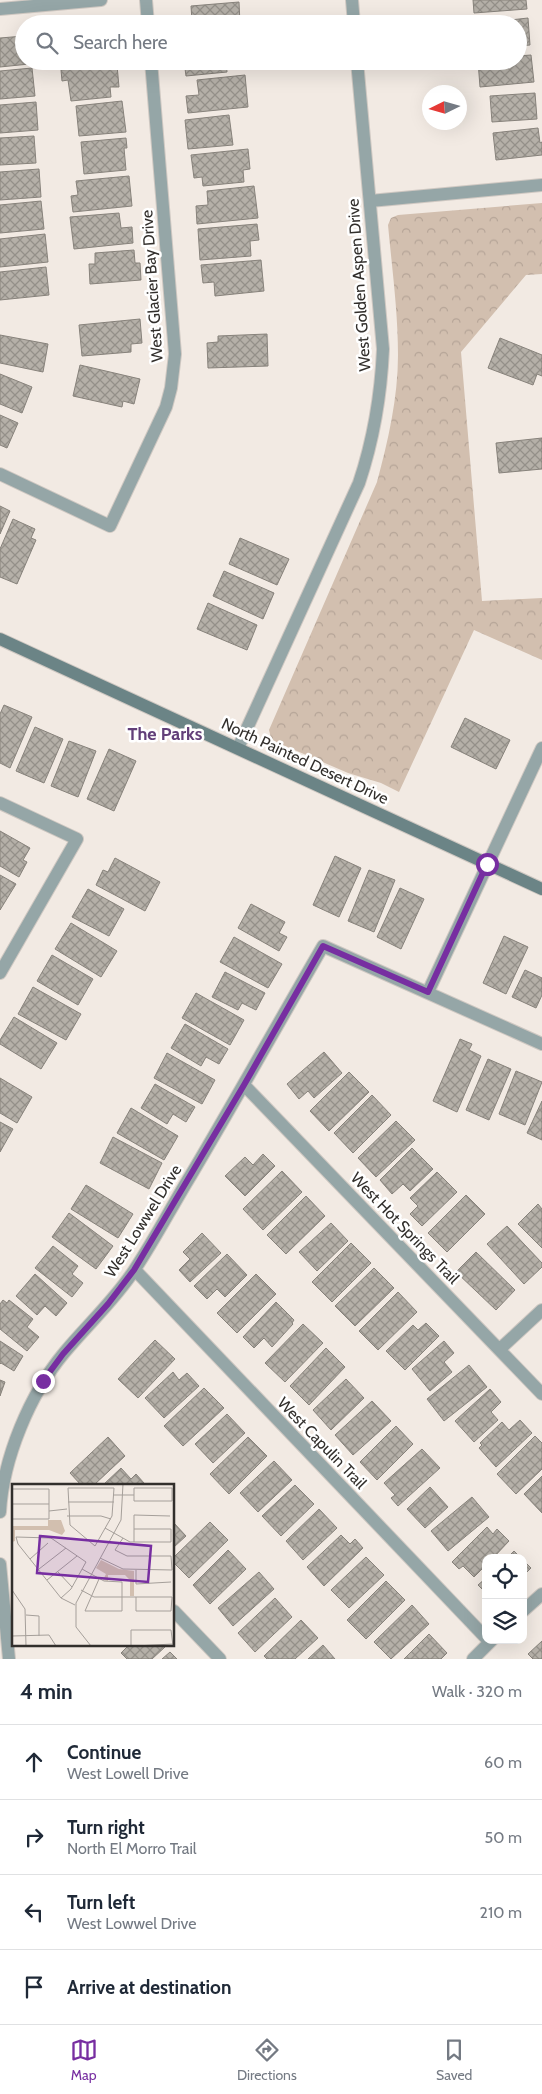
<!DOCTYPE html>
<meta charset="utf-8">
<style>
:root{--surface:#fff;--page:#f2f2f3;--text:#1f2937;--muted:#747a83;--line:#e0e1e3;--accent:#772ea1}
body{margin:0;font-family:Cabin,sans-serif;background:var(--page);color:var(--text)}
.controls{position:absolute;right:15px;bottom:15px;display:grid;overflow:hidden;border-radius:10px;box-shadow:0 5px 20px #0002}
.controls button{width:45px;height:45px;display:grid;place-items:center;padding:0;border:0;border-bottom:1px solid var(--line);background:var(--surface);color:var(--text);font:25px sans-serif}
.compass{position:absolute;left:422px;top:85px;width:45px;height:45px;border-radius:50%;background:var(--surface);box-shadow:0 5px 20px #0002;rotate:265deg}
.stop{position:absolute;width:15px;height:15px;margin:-11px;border:4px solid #772ea1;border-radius:50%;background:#fff}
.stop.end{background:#772ea1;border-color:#fff;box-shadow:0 1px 5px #0008}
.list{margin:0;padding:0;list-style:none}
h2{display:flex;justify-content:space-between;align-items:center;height:65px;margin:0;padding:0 20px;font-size:21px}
h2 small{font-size:16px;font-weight:400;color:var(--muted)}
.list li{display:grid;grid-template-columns:32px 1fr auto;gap:15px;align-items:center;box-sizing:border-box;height:75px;padding:0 20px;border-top:1px solid var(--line)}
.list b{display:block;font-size:19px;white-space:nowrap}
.list p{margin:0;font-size:16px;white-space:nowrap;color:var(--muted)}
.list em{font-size:16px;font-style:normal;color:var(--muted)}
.icon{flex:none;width:28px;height:28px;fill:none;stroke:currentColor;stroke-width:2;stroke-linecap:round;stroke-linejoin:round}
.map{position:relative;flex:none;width:542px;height:1659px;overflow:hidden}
.search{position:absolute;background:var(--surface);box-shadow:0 5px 20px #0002;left:15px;right:15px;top:15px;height:55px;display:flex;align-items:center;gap:12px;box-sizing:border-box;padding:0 18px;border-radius:28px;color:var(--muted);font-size:19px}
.sheet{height:365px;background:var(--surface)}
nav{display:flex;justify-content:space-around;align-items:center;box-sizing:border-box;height:70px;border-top:1px solid var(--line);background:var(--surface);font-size:14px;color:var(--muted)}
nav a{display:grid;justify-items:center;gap:2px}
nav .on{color:var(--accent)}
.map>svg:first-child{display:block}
</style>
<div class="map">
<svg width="542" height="1659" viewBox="0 0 542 1659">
<defs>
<pattern id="forest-crowns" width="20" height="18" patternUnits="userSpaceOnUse" patternTransform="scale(1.25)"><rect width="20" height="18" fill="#d2bfaf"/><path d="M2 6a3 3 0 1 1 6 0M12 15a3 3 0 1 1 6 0" fill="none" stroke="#b5a497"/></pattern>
<pattern id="building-cross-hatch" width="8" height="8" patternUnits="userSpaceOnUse" patternTransform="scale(1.25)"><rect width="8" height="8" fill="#b5b0a8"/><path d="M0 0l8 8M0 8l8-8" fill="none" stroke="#949089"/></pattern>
</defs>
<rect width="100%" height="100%" fill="#f2eae3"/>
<path fill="url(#forest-crowns)" d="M542 203V274L526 275 461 352 482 601 542 598V660L474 630 399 792 381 783 348 773 276 742 271 738 269 730 377 482C388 441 398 398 398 355 398 312 392 268 388 225L391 218 398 215Z"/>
<path fill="url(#building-cross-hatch)" stroke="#87827b" d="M473 0H526L527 9 474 13Z
M239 2 240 24H179V22L192 21 191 6Z
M528 18 530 45 518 46V24H475Z
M24 36V61H29V64L0 67V38Z
M531 55 534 82 480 87 478 61H518V56Z
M56 61H100L56 64Z
M184 61H226L227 72 186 76Z
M117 65 119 87H110L111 97 71 101 68 80 62 81 61 70Z
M32 68 35 96 0 99V71Z
M245 75 248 107 188 113 186 96 199 95 197 80Z
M535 93 537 119 492 122 490 96Z
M122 101 126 132 79 136 76 106Z
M36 102 38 130 0 133V105Z
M229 115 233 145 188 149 185 120Z
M538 128 540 143 542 142V155L496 160 493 133Z
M34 136 36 163 0 165V138Z
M126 138 127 148H124L126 170 84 174 81 142Z
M248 149 250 169 243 170 244 182 203 186 202 177 194 178 191 155Z
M39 169 41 197 0 200V172Z
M129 176 132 206 73 212 71 196 78 195 76 181Z
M254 186 258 218 197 224 196 206 208 205 207 191Z
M41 201 44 229 0 233V205Z
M119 213 121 228 132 227 133 243 74 249 70 217Z
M257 224 259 240 250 241 251 256 200 260 198 229Z
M45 234 48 262 0 267V239Z
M134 250 135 263H140L141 280 90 284 89 264H95V253Z
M261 260 264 291 215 296 214 282 203 283 201 265Z
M46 267 49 295 0 300V272Z
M140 319 142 343 131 344V352L82 356 79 325Z
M267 334 268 366 208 368 207 343 218 342V336Z
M0 335 48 344 43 372 0 363Z
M500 338 542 355V376L537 374 533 385 488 368Z
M80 365 140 379 134 404 123 401 122 407 73 396Z
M0 374 32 387 22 413 0 404Z
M0 415 18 423 7 448 0 445Z
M542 438V469L499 473 496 443Z
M0 506 10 511 0 534Z
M13 519 35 529 31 538 36 540 17 584 0 577V549Z
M240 538 289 559 277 585 229 564Z
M224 571 274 593 263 619 213 596Z
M208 603 257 625 247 650 197 629Z
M4 705 32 717 10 768 0 763V714Z
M465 718 510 740 496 769 451 747Z
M35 727 63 739 44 783 16 771Z
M69 741 96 751 78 797 51 786Z
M109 749 136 761 114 811 87 799Z
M0 831 30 848 23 860 27 862 19 877 0 866Z
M335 856 361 868 339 917 313 905Z
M115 858 160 882 145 911 96 885 103 870 108 872Z
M369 870 395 880 374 932 348 921Z
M0 875 16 884 0 910Z
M400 888 424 899 401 949 377 937Z
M88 889 124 909 109 936 72 917Z
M251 904 285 922 279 933 287 937 279 951 238 928Z
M71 923 117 951 101 977 55 949Z
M504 936 528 947 506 994 483 983Z
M234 937 282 964 268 988 220 962Z
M52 955 93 979 78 1005 37 981Z
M525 970 542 978V995L536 1008 512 997Z
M225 972 265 993 256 1010 242 1003 238 1010 212 997Z
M33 987 81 1014 66 1040 18 1014Z
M196 993 244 1020 230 1045 182 1018Z
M14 1017 57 1043 41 1069 0 1044V1040Z
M185 1024 228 1049 219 1064 206 1057 201 1066 171 1048Z
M460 1039 472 1044 469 1050 481 1056 457 1112 433 1101Z
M324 1052 342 1073 314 1098 308 1091 299 1099 287 1084Z
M167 1053 215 1080 202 1104 154 1078Z
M488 1059 511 1069 489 1120 466 1110Z
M516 1071 542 1082 525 1125 499 1114Z
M349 1072 369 1092 329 1131 310 1111Z
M0 1078 32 1097 17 1123 0 1113Z
M155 1084 195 1107 186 1122 173 1114 167 1124 141 1108Z
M372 1095 391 1115 353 1153 334 1133Z
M542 1101V1140L527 1133Z
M131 1108 178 1136 164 1160 117 1133Z
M396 1121 415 1140 376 1177 358 1158Z
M0 1122 13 1129 0 1152Z
M113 1137 162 1163 149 1189 100 1163Z
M412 1148 433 1169 410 1191 403 1184 392 1194 380 1180Z
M263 1154 275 1166 245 1196 225 1176 245 1157 253 1165Z
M282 1171 302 1192 263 1230 243 1209Z
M437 1172 457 1192 422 1226 410 1214 418 1206 410 1198Z
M86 1185 133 1214 118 1238 71 1209Z
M466 1195 485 1214 447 1252 428 1233Z
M306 1196 325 1216 286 1254 267 1235Z
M538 1204 542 1209V1248L518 1224Z
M69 1213 113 1246 96 1269 52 1237Z
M331 1223 348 1241 317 1271 299 1252Z
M507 1226 542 1263V1267L524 1284 487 1244Z
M202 1233 221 1253 190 1282 179 1270 190 1259 183 1252Z
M351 1243 371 1263 332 1302 312 1282Z
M53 1246 78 1266 72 1274 83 1283 72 1297 35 1268Z
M476 1252 515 1290 496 1310 456 1272Z
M227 1254 247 1275 225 1297 217 1289 207 1299 194 1286Z
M374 1268 394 1288 355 1326 335 1306Z
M35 1274 67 1303 56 1316 45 1306 37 1315 16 1296Z
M256 1274 276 1294 237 1333 217 1313Z
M398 1292 417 1312 378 1350 359 1331Z
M3 1300 7 1303 9 1300 33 1319 27 1327 39 1337 27 1351 0 1329V1304Z
M276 1302 294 1320 292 1323 293 1324 272 1347 264 1338 254 1348 243 1337Z
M426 1323 439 1336 405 1370 386 1351 413 1325 418 1330Z
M303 1324 323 1343 285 1382 265 1363Z
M155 1340 175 1359 138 1398 118 1379Z
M0 1341 23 1356 14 1371 1 1363 0 1364Z
M444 1341 454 1353 444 1362 452 1372 430 1391 412 1369Z
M326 1348 345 1367 309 1405 290 1386Z
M469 1365 487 1387 444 1421 427 1399Z
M173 1372 179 1380 187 1373 199 1386 164 1418 145 1398Z
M346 1379 364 1398 331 1430 313 1410Z
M0 1380 5 1382 0 1396Z
M204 1388 224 1408 183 1446 164 1426Z
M490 1389 501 1402 491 1412 498 1420 474 1442 455 1421Z
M372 1401 391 1421 353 1455 335 1435Z
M227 1414 245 1433 213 1463 195 1444Z
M520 1420 532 1433 496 1467 479 1448 482 1445 480 1443 502 1422 509 1430Z
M396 1426 413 1444 377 1480 360 1462Z
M535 1436 542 1443V1469L516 1494 497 1474Z
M108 1437 125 1456 94 1485H81L70 1473Z
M248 1437 267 1456 229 1494 210 1474Z
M422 1449 440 1468 398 1506 391 1498 395 1495 384 1483Z
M274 1461 292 1480 258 1512 240 1493Z
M121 1468 131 1479 136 1474 144 1483 142 1485H103Z
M542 1476V1513L524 1494Z
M295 1485 314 1504 281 1536 262 1516Z
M430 1487 448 1507 425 1528 407 1509Z
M472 1497 489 1517 448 1551 431 1531Z
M319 1509 337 1528 303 1560 286 1541Z
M210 1522 228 1540 189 1578 174 1563V1557Z
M174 1523 186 1536 174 1547Z
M487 1527 493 1534 497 1529 509 1541 493 1558H486V1565L474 1577 463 1566 459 1569 452 1562Z
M341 1535 350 1544 355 1539 363 1548 324 1586 307 1567Z
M228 1550 246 1569 210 1604 193 1585Z
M514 1551 521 1558H507Z
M366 1557 384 1575 349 1608 331 1590Z
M523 1560 531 1568 523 1576Z
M259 1572 274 1589 233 1626 218 1608Z
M486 1578V1593L478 1585Z
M386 1581 405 1600 366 1639 347 1620Z
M275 1598 292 1617 255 1652 238 1633Z
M412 1605 429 1624 391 1659 374 1642Z
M301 1620 318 1638 295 1659H267L264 1656Z
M429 1634 447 1653 441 1659H404Z
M542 1641V1659H533L528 1654Z
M129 1645H163L165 1647 152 1659H127L121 1653Z
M323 1645 335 1659H308Z
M170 1652 177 1659H162Z"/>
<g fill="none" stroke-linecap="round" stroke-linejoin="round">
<defs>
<path id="street" d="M146 0 148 24
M352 0 354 24
M0 9 101 0
M370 201 542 185
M0 474 110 526 166 407 171 388 175 354 151 61
M238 748 359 483C374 438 381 395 383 349L357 61
M0 803 77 839 0 973
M428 992 542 748
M244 1085 542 1394
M135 1270 486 1638
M500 1349 542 1310
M0 1512C3 1458 30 1394 64 1353 87 1325 115 1300 135 1269 155 1239 172 1206 191 1175 236 1099 279 1022 323 946L542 1044
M0 1564 9 1659
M174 1611 220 1659
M523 1611 542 1594
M473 1659 492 1640"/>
<path id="secondary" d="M0 639 542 889"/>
</defs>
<use href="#street" stroke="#cfc8c2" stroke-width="14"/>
<use href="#secondary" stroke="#cfc8c2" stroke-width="14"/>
<use href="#street" stroke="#95a6a7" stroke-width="12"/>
<use href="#secondary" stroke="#6b8486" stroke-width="12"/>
</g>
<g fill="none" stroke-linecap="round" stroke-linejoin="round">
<path stroke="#772ea1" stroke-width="6" d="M43 1381 63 1354 108 1304 134 1270 244 1085 323 946 428 992 487 864"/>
</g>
<g text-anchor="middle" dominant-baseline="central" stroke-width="5" stroke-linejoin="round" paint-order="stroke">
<g font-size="16" fill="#322f2c" stroke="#fff">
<text transform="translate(359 285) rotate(-94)">West Golden Aspen Drive</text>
<text transform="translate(152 286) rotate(-94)">West Glacier Bay Drive</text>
<text transform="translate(305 761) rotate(25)">North Painted Desert Drive</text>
<text transform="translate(143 1221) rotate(-58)">West Lowwel Drive</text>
<text transform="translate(405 1228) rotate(46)">West Hot Springs Trail</text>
<text transform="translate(322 1443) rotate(46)">West Capulin Trail</text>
</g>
<g font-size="18" font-weight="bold" fill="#623f79" stroke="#fff">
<text x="165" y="734">The Parks</text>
</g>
</g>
<g transform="translate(12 1484)">
<rect width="162" height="162" fill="#f2eae3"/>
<path d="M36 36H49L53 47 50 51 37 46H3V57L0 58V42H36ZM89 76 107 85 122 87V112H118V96L113 91H96V97L91 96 94 90 84 84Z" fill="#d2bfaf"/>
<path fill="none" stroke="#a59f9a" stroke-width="1" d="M56 4H102L100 32 83 62 58 41ZM122 4H160V17H122ZM0 5H37V35H0M102 11H122M56 18H102M0 20H37M37 27 55 25M55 32H89L99 35M93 44 118 58H159V45H122M122 58V31L158 32M88 74 111 85 160 86 159 72H115L103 66 111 54M18 75 36 59M27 85 54 64M70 85 79 90 92 97 110 98V127H73L87 95M124 86V100L159 98M46 88 60 103M35 96 65 72M0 106 13 125 14 162M69 106 82 113H160L159 127H124V113M49 114 59 105 74 78 39 54 4 53 6 60 49 114 63 121M14 131 27 132V152M0 152 37 151 44 162M79 162 64 143V119L109 36 111 0M119 162V146H159L161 162M123 162 161 160"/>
<path fill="#772ea1" fill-opacity="0.15" stroke="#772ea1" stroke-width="2.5" d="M28 52 139 62 136 98 25 89Z"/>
<rect width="162" height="162" fill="none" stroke="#322f2c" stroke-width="2.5"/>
</g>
</svg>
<div class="controls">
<button><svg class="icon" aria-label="locate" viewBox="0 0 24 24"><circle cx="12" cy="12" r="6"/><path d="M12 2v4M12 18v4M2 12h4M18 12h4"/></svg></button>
<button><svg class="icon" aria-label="layers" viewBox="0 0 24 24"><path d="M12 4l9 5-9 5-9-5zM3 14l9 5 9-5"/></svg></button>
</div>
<svg class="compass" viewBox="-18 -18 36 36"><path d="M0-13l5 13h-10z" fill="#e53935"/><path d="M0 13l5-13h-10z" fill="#747a83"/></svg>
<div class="stop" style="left:487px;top:864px"></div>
<div class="stop end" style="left:43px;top:1381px"></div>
<div class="search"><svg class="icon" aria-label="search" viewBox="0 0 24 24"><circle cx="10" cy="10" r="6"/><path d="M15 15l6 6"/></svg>Search here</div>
</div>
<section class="sheet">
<h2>4 min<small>Walk · 320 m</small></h2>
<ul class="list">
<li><svg class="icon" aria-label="ahead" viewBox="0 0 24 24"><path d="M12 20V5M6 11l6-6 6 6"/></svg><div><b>Continue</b><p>West Lowell Drive</p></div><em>60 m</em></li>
<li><svg class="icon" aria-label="right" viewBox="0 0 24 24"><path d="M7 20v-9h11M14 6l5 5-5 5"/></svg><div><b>Turn right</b><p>North El Morro Trail</p></div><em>50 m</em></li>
<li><svg class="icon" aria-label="left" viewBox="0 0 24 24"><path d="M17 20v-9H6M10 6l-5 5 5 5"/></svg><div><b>Turn left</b><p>West Lowwel Drive</p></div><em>210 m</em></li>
<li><svg class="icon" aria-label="arrive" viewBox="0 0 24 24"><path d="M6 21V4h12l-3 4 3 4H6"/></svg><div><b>Arrive at destination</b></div></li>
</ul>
</section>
<nav>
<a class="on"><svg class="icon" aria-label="map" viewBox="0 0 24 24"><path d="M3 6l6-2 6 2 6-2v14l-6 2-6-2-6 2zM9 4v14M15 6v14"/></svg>Map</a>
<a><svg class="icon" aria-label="directions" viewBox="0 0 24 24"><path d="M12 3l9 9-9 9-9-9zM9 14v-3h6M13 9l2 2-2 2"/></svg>Directions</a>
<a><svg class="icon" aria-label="saved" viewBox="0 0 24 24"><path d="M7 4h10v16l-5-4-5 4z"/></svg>Saved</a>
</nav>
